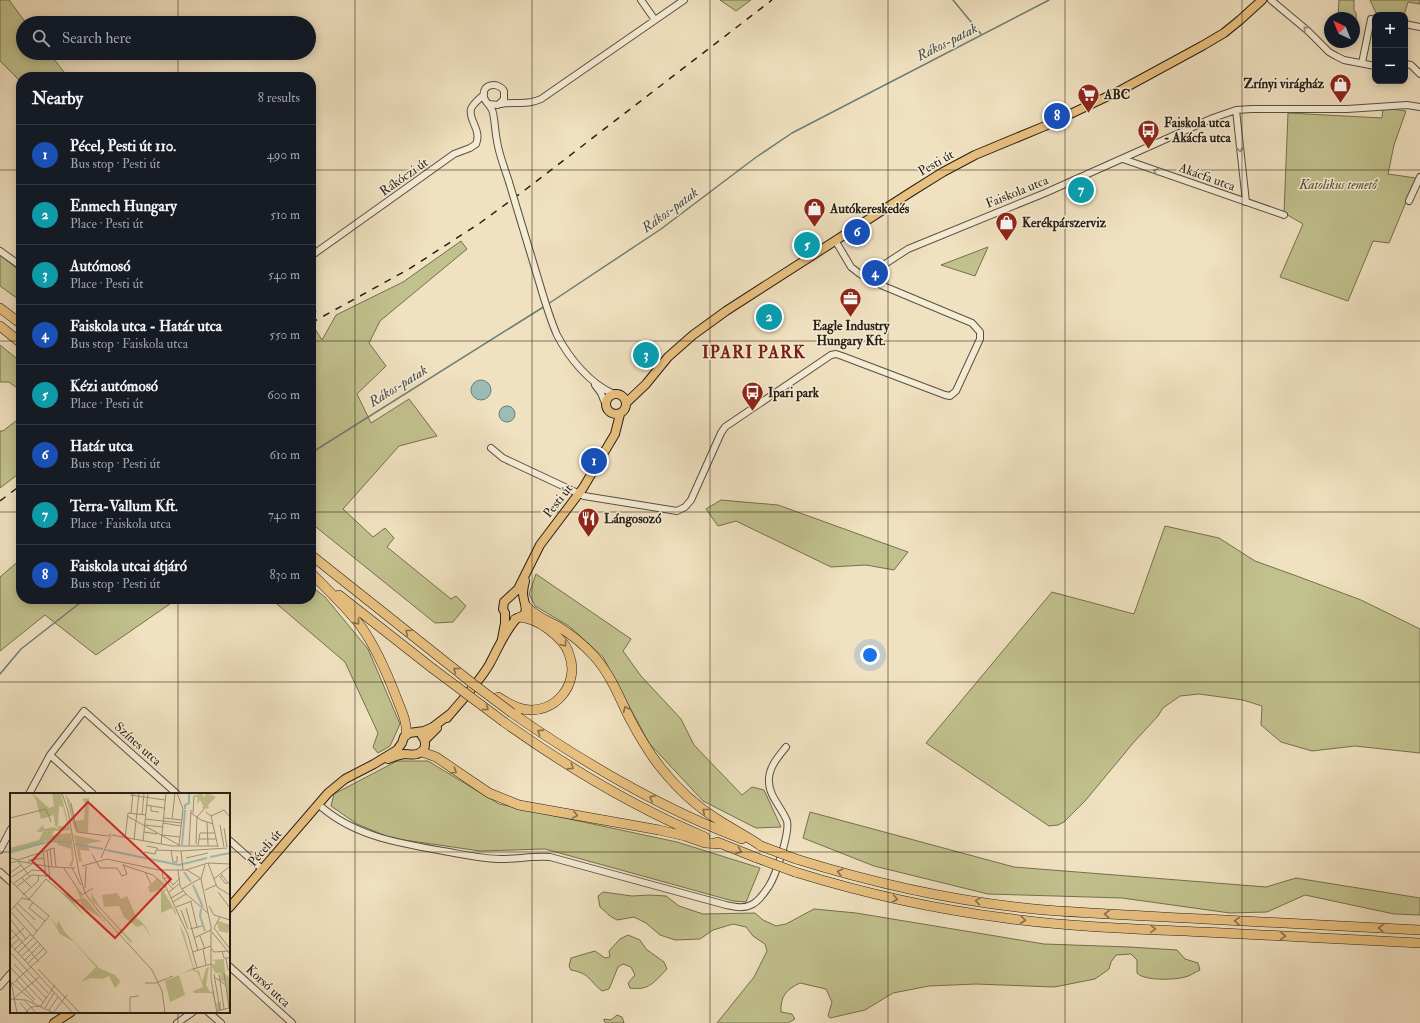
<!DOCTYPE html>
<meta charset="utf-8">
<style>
:root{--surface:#171b24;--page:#20242c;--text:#f1f3f6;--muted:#9ea1a6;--line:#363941;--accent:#0f766e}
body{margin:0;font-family:"IM FELL Double Pica",serif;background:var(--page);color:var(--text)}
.controls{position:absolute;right:12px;top:12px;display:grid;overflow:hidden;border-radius:8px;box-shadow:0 2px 10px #0003}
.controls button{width:36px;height:36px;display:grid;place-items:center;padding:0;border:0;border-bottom:1px solid var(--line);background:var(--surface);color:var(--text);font:20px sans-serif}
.compass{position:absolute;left:1324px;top:12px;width:36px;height:36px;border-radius:50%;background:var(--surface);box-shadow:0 2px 10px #0003;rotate:317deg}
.you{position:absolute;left:870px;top:655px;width:14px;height:14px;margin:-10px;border:3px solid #fff;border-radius:50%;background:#1a73e8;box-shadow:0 0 0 6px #1a73e833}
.badge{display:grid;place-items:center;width:26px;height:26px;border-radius:50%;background:var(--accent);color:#fff;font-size:13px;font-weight:700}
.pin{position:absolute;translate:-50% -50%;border:2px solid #fff;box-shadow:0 1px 4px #0006}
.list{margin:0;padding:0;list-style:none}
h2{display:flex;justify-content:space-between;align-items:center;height:52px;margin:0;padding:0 16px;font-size:17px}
h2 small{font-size:13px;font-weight:400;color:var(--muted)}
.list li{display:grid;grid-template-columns:26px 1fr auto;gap:12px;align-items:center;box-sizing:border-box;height:60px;padding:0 16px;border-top:1px solid var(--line)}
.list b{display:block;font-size:15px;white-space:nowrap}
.list p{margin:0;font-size:13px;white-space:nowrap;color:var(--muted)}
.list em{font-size:13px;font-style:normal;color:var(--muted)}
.icon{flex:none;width:22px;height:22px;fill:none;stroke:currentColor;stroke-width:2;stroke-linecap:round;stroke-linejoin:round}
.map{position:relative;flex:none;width:1420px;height:1023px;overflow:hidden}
.search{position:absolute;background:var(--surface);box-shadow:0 2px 10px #0003;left:16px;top:16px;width:300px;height:44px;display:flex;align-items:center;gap:10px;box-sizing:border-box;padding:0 14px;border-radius:22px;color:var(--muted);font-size:15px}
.panel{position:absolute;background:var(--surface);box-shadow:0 2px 10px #0003;left:16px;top:72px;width:300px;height:532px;border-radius:16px}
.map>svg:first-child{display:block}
</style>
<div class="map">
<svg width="1420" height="1023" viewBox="0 0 1420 1023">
<rect width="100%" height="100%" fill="#f0e1c0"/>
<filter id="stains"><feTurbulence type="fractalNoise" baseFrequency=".005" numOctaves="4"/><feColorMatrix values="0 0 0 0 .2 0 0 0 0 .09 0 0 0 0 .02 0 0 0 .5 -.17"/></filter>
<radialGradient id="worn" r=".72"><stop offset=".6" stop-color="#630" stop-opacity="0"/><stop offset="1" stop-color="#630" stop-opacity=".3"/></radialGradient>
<path fill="#c1c18d" stroke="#747050" d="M0 0H9L26 23H23V53H49L68 77H21V82L0 61Z
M720 0H751L736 11Z
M1339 0H1354V10L1356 13 1357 37 1354 36V18H1338Z
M1370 0H1420V4L1408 2 1404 15H1385L1376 13Z
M1383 108 1406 111 1394 145 1388 174 1416 178 1389 243 1373 241 1348 301 1280 277 1303 224 1284 213 1288 113 1382 118Z
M461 241 467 249 380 321 369 343 386 366 357 394 371 423 409 399 437 436 399 446 343 509 373 537 385 528 394 538 387 547 451 599 456 596 466 606 453 622 435 623 311 523V331L315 329 322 340 336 315 403 282Z
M988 247 975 276 941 265Z
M0 255 21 272V301L0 286Z
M0 345 21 362V391L9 382H0Z
M21 417V472L0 488V431H3Z
M721 500 778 505 908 552 894 570 866 565 831 567 736 521 718 526 706 509Z
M1165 526 1219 538 1255 561 1294 575 1361 600 1420 629V753L1355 746 1312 751 1281 742 1261 725 1262 706 1243 700 1199 694 1180 696 1163 708 1158 716 1134 742 1085 801 1064 822 1058 825 1049 826 926 743 1052 592 1134 614Z
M21 559V599H177L96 655 45 615 0 651V577Z
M536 574 631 639 623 651 641 676 681 719 694 745 742 795 752 787 764 790 781 827 756 828 703 801 649 743 603 657 569 626 535 606 529 594Z
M311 586 325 597 368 649 400 724 390 746 378 753 373 747 378 733 345 662 271 599H311Z
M397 761H428L499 804 677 842 760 868 746 902 733 901 545 849 480 851 391 838 357 824 331 806 334 794Z
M810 812 1014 867 1266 887 1296 878 1420 898V915L1394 914 1305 895 1267 912 1230 913 1122 898 988 894 874 866 803 838Z
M603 892 632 896 650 895 666 896 679 906 703 914 755 913 763 920 776 926 786 924 814 909 856 913 1044 944 1129 947 1177 950 1185 959 1198 963 1200 970C1195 972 1190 976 1185 977 1174 980 1144 981 1137 973V960L1131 954 1116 955 1111 962 1109 969 1095 979 1054 987 976 984 929 986 893 993 865 1010 830 1018 828 1016 832 1002 826 989 800 983C787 989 780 996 781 1012L792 1014 795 1019 788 1023H717L754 977 767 951 765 944 753 936 746 927 733 924 713 930 700 939 675 940 660 935 646 923 634 917 617 920 610 916 600 907 598 896Z
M628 935 640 940 646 949 664 962 667 969C654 982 649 991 630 988L628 983 635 975 631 967 623 964 618 967 609 989 602 991C588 980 591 974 571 970L569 966 571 958 595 951 605 958 610 957 609 951 620 939Z
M617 1015 622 1017 624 1023H606L604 1021V1019L611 1020Z"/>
<path fill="#9bbdb6" stroke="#6d7e75" d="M471 390a10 10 0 1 1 20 0a10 10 0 1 1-20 0Z
M499 414a8 8 0 1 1 16 0a8 8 0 1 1-16 0Z"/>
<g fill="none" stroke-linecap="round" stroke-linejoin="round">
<path stroke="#6d7e75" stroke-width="1.5" d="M953 0 981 34
M548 304 661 229 755 158 792 133 1049 0
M311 310 316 311
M311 453 545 306
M0 674 21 649 85 599"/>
<defs>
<path id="minor" d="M641 0 655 20
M1271 0 1308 31 1329 52 1336 56 1344 60 1375 66
M1405 24 1420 27
M1362 63 1371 19 1375 20
M1405 64 1411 65 1420 74
M489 104 498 105 504 99V91C498 81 481 84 484 97 485 103 492 106 493 113 495 122 495 131 497 141 499 155 505 169 509 182
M501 104C516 101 526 106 541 99L684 0
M1236 110 1246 202
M1123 159 1284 215
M1409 201 1420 177
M518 212C525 236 533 261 540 285 545 302 550 319 557 335 569 358 590 384 614 394
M0 251 21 266
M311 256 454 154 470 148 476 144C482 130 468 120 471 109 473 103 480 99 484 94
M865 277 908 249 1045 193 1213 118 1236 110 1252 109H1347L1407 105 1420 107
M595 385 601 393 605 403
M491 448 503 458 584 496 677 511 685 507 691 500 721 433 725 427 831 355 836 354 842 356 945 395 950 396 956 391 980 339V332L972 323 881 285 860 274 851 267 835 240
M50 755 93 794
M29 794 50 755 84 711 177 794
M318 804C353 836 398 843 443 851 462 854 481 859 501 859 517 859 533 856 550 857L726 905C736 907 744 909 753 904 760 900 765 892 769 886 776 875 790 832 787 821 782 808 769 796 769 782 768 768 778 757 786 747
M229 840 262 869
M0 850 11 829
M0 872 11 882
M229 966 292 1023
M0 986 11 973
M208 1012 221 1023
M177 1023 193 1012"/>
<path id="major" d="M606 404a10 10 0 1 1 20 0a10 10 0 1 1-20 0Z
M626 403 646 384 668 357 693 335 726 311 911 192 943 172 975 155 1045 126 1121 90 1202 46 1224 33 1240 20 1262 0
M515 619C532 615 524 605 523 594 523 590 524 585 525 581
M502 639 505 623V613L503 609 504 602 518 589 540 545 583 488 615 434 620 414
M447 718C461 701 477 685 489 665 498 649 504 632 517 618
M425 740 437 728
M388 759C393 757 399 755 404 754 408 754 413 755 417 754 426 752 427 742 422 736
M229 908 328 793 345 779 374 764 397 750 402 743 404 737 409 733 424 731 433 727 450 714
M54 1023 71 1012"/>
<path id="highway" d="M0 308 21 324
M0 326 21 343
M311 555 472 683
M311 573C328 590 345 606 360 625 376 647 387 673 397 699 401 710 408 723 406 735
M339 595 432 668
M526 606C535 616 548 621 559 627 572 635 584 645 594 656 611 675 619 697 630 719 639 736 649 753 661 768 677 788 696 806 717 819 732 829 747 836 761 846
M498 697C506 702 514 707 523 709 554 716 581 684 569 654 566 643 556 635 548 629 540 623 530 618 520 617
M512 713C584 763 660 808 742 839
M504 722C567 767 634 807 705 837
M421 752 425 753 436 757 489 793 519 805 659 830 685 836 705 843 721 844
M717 842 757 858
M796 859C873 883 953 901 1034 909 1091 914 1148 916 1205 919 1277 923 1348 926 1420 930
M795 872C863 893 933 909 1005 918 1071 927 1138 929 1204 932 1276 936 1348 939 1420 943"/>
</defs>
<use href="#minor" stroke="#5a503f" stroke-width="8"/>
<use href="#major" stroke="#281f14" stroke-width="10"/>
<use href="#highway" stroke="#281f14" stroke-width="10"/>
<use href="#minor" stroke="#f5ecd6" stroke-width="6"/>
<use href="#major" stroke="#e8c080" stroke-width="8"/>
<use href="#highway" stroke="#e8c080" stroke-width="9"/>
<path stroke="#281f14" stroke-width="1.5" stroke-dasharray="7 7" stroke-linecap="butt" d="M311 323 409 269 480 223 525 190 772 0
M0 501 21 485"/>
<defs>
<path id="minor-bridge" d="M509 182 518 212"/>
<path id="highway-bridge" d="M432 668 504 722
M472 683 512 713
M761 846 796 859
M757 858 795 872"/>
</defs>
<use href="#minor-bridge" stroke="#5a503f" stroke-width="8" stroke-linecap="butt"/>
<use href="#highway-bridge" stroke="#281f14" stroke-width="10" stroke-linecap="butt"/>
<use href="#minor-bridge" stroke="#f5ecd6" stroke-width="6"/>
<use href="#highway-bridge" stroke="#e8c080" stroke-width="9"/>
</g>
<defs><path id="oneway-chevron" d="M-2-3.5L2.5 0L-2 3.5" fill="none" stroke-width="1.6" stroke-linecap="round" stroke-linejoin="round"/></defs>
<g stroke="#99907f">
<use href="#oneway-chevron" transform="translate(1306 29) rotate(-138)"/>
<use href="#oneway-chevron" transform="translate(1240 149) rotate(84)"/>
<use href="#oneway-chevron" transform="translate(1156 171) rotate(-160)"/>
</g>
<g stroke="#88704a">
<use href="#oneway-chevron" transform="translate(357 622) rotate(52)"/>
<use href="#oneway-chevron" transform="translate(408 632) rotate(-142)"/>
<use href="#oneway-chevron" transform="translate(564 644) rotate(53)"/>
<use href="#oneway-chevron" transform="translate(456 670) rotate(-142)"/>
<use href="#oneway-chevron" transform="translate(486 708) rotate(36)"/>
<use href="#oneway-chevron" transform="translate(626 709) rotate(-115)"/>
<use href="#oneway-chevron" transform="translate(540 732) rotate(-147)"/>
<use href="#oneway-chevron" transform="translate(571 767) rotate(32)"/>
<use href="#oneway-chevron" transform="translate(454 771) rotate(35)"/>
<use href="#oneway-chevron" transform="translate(652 798) rotate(-153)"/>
<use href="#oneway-chevron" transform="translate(705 811) rotate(-142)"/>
<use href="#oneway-chevron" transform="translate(575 815) rotate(10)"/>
<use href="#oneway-chevron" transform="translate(739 851) rotate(22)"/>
<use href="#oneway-chevron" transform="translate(840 872) rotate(-165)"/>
<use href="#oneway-chevron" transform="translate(895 899) rotate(12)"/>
<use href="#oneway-chevron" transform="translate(978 901) rotate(-171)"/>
<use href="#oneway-chevron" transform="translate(1107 914) rotate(-176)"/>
<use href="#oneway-chevron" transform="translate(1023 920) rotate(6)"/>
<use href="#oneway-chevron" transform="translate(1237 921) rotate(-177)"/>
<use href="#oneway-chevron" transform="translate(1381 928) rotate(-177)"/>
<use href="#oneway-chevron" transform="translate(1153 929) rotate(3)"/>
<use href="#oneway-chevron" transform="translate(1283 936) rotate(3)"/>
</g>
<path fill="none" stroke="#281f14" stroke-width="1" stroke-opacity="0.55" d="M178 0V23M355 0V1023M532 0V1023M710 0V1023M888 0V1023M1065 0V1023M1242 0V1023M178 53V77M0 170H21M311 170H1420M0 341H21M311 341H1420M0 512H21M311 512H1420M178 599V794M0 682H1420M0 852H11M229 852H1420M178 1012V1023"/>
<defs>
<symbol id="shop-pin" viewBox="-11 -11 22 30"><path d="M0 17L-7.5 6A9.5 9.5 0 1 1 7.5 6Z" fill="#8f2418" stroke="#f5ecd6"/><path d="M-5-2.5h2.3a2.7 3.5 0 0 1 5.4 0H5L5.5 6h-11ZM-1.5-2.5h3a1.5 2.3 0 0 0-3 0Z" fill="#fff"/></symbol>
<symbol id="supermarket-pin" viewBox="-11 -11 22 30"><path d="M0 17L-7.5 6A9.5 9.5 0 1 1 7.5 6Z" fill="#8f2418" stroke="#f5ecd6"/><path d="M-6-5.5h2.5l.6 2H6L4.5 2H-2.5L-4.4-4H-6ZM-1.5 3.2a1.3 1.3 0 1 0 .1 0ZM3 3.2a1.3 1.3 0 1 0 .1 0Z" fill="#fff"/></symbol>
<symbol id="bus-pin" viewBox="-11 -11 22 30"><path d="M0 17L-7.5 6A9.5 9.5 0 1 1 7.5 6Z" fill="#8f2418" stroke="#f5ecd6"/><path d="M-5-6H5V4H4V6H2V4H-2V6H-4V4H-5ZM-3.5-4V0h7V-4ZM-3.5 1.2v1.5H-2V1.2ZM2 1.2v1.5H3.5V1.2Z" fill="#fff"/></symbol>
<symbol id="office-pin" viewBox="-11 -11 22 30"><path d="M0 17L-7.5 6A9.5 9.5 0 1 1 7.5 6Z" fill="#8f2418" stroke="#f5ecd6"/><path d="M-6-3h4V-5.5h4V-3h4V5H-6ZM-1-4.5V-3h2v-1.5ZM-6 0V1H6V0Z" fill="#fff"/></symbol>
<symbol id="restaurant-pin" viewBox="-11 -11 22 30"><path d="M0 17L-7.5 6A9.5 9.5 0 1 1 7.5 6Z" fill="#8f2418" stroke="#f5ecd6"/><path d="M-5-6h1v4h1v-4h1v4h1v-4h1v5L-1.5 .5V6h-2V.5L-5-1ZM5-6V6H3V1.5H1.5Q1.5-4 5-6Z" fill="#fff"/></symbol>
</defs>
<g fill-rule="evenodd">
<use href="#shop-pin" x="1328" y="72" width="25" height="34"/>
<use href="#supermarket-pin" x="1076" y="82" width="25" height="34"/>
<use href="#bus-pin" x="1136" y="118" width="25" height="34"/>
<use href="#shop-pin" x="802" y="196" width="25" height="34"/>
<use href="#shop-pin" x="994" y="210" width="25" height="34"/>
<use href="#office-pin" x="838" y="286" width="25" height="34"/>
<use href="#bus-pin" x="740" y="380" width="25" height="34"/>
<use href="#restaurant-pin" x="576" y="506" width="25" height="34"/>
</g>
<g text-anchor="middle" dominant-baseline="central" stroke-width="3" stroke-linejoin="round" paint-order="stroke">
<g font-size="13" font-weight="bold" fill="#281f14" stroke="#f5ecd6" text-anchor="start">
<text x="1324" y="84" text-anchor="end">Zrínyi virágház</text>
<text x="1104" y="95">ABC</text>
<text x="1164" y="123">Faiskola utca<tspan x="1164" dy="15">- Akácfa utca</tspan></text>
<text x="830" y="209">Autókereskedés</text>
<text x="1022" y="223">Kerékpárszerviz</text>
<text x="851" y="326" text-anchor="middle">Eagle Industry<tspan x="851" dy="15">Hungary Kft.</tspan></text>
<text x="768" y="393">Ipari park</text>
<text x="604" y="519">Lángosozó</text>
</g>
<g font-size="13" fill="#281f14" stroke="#f5ecd6">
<text transform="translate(936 163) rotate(-30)">Pesti út</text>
<text transform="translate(404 177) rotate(-35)">Rákóczi út</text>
<text transform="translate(1207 177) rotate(20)">Akácfa utca</text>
<text transform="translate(1017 192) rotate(-22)">Faiskola utca</text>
<text transform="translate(558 501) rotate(-52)">Pesti út</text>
<text transform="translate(138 744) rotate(42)">Színes utca</text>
<text transform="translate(265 848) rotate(-49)">Péceli út</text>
<text transform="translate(268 986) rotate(43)">Korsó utca</text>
</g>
<g font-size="13" font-style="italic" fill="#565038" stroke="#f5ecd6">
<text x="1338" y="185">Katolikus temető</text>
</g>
<g font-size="14" font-style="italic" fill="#4a4e45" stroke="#f5ecd6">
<text transform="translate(947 42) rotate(-27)">Rákos-patak</text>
<text transform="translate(670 210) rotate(-36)">Rákos-patak</text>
<text transform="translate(398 386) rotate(-32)">Rákos-patak</text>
</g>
<g font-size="17" font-weight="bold" letter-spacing="1" fill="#7a1f14" stroke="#f5ecd6">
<text x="754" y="352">IPARI PARK</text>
</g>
</g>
<g transform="translate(10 793)">
<rect width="220" height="220" fill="#f0e1c0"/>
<path d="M22 0 39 15 44 13 42 0H51L60 37 26 39 33 32 34 36 44 34 48 36V34L45 33 44 22 31 26 26 7ZM49 13 53 14 58 34 48 33ZM55 0 60 8 65 28 74 27 75 10 72 6 79 5 78 40 67 39 64 35ZM188 0H193V4L197 0 206 4 198 12 199 15 195 16 190 7 187 12ZM44 38 42 42 61 40 64 66 62 73H59L62 66 61 56 48 52 47 47 34 48 33 51 0 61V55L29 47 33 39ZM64 42 92 48 77 51 80 58 70 57 72 69H69ZM147 85 154 92 150 94 151 96 140 100 138 94ZM65 93 73 105 76 106 95 129V130L91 125 71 113V109H64L74 123 52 100 59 101 63 107 71 106ZM157 96 154 99 166 119V122L162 115 151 120V98ZM81 100 90 114 122 148 121 150 82 107ZM107 100 111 106 117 103 128 128V125L135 133 142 146 133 132 127 134 114 124 109 113 94 114 92 102ZM40 123 47 133 48 127 54 138 89 175 105 182 110 188 109 191 105 195 99 183 93 186 81 185 71 189 86 174 64 149 50 141ZM209 128 220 132 218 140 209 138 207 129ZM169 131 174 140 184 175 186 178 189 177 192 190 196 175 199 174 196 192 200 199 203 198 206 211 211 208V216L219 215 215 189 210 187 211 180H205L201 171H205V168L201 167 214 166 215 181 220 185V215L208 218 202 200H184L183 198 193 194 188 180 182 177 171 181 183 175ZM169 182 175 202 160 209 155 188Z" fill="#c1c18d" fill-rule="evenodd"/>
<path fill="none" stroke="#9bbdb6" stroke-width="2" d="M175 16V12L179 10V0M65 51 93 56M172 52 175 17M96 57 169 72 197 65M0 58 43 48 62 50M200 64 220 60M174 79 181 89M183 92 193 114M191 116 190 123 195 138"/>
<path fill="none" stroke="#a0937b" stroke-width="1" d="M52 0 58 18 69 80 75 100 89 119 142 177 152 198 155 220M167 0 173 16 169 53M120 2 155 7M61 10 67 39 98 43 101 40M136 12 154 15M141 13V18L149 19M196 19 201 23 208 54M121 20 123 0M181 20 191 27 203 31M183 20 184 3H188M132 22 134 0M117 23 169 52M201 23 214 17 220 24M187 24 194 16 193 14M0 25 36 16 41 29M154 25 172 27M135 26 153 28M162 26 165 0M153 28 172 30M197 29 198 52M153 30 171 33M135 32 153 34M210 32 214 54M214 35 217 54M134 39 147 41M102 42 162 53H208M152 42 170 44M115 45 118 20 136 22M189 46H206M124 47 129 0M133 48 138 0M151 51 156 0M186 51 187 24M188 52 190 40H205M137 53 147 55 148 57M179 53 181 17M40 55 42 74M37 57 40 87M161 57 163 69H167V63M33 58 36 84M171 58 217 55M171 58 173 77M134 59 145 61 146 57 171 58M82 61 90 75H107L112 83 117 81 113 71M0 65 8 67 44 55 46 74M91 65 101 42M176 65 198 60M8 68 20 84M0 70 7 68 42 74 65 75M19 70V67L34 65M198 70 207 94 220 102M113 72 143 82 155 92 178 142 187 175M195 72 191 86 201 134V186L207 220M72 73 97 66 149 77H176L198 70 220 71M53 74 72 102 83 95M62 75 71 92M152 77 153 85 163 96M168 77 170 93 175 100 198 120M177 77 190 85M135 79 141 91M0 80 11 72M211 81 220 92M212 83 210 84 216 91 218 89M11 84 21 94M0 85 22 71M36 86 63 109M154 86 157 84 163 92 170 85M204 86 220 73M0 87 20 107M3 91 22 77 35 78M6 94 22 82 36 83M75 95 76 73M172 96 191 85M195 97 206 92M159 99 169 91M208 99 220 115M13 102 28 88 29 82M12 105 20 107 39 123 23 143M161 105 173 98M19 106 36 86M23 109 19 115 35 128M163 109 176 101M181 109 187 134M7 110 25 127M4 113 27 138M199 113 204 122 220 127M166 114 182 108M176 115 188 158M171 117 178 136M0 118 37 159 2 191M0 118 13 104M0 126 16 146M0 135 29 169M204 135 220 156M204 135 210 124M180 136 192 133M202 139 220 161M190 143 195 156M184 145 201 137M0 147 14 135M0 151 63 220M0 154 9 146M201 155 204 159 220 158M193 156 196 172M4 157 21 141M212 158 214 165H220M183 159 201 153M1 160 38 200M8 160 24 144M11 164 28 148M216 165 218 177H220M14 168 31 151M4 171 36 205M17 171 34 155M0 174 33 209M28 176 70 220M183 176 201 171M204 181 210 217M209 181 214 216M0 183 7 220M204 184 216 192M6 187 25 207M2 190 24 209M135 190H146L163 183M0 206 16 207 44 220M3 206 29 184M14 207 26 220M10 210 19 220M35 215 44 200M39 217 48 204M207 218 219 215 214 180M15 220 21 214 31 213 45 192M43 220 57 202M120 220V204L129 203"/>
<path fill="#d62828" fill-opacity="0.15" stroke="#d62828" stroke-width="2" d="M78 9 161 86 105 145 22 68Z"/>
<rect width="220" height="220" fill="none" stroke="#281f14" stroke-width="2"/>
</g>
<rect width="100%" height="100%" filter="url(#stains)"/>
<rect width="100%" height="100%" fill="url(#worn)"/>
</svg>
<div class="controls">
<button>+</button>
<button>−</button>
</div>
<svg class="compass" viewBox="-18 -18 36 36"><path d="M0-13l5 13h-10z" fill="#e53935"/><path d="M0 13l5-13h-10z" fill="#9ea1a6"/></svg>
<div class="you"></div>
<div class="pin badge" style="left:594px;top:461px;background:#1a4fb4">1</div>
<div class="pin badge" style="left:769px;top:317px;background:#0f9aa8">2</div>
<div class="pin badge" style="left:646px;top:355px;background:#0f9aa8">3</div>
<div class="pin badge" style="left:875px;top:273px;background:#1a4fb4">4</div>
<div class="pin badge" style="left:807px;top:245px;background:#0f9aa8">5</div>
<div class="pin badge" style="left:857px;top:232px;background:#1a4fb4">6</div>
<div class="pin badge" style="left:1081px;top:190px;background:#0f9aa8">7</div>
<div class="pin badge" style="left:1057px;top:116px;background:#1a4fb4">8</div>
<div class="search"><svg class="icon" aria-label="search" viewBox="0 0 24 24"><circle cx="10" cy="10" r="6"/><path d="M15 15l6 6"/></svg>Search here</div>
<section class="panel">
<h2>Nearby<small>8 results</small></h2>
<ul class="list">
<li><span class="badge" style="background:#1a4fb4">1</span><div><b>Pécel, Pesti út 110.</b><p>Bus stop · Pesti út</p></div><em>490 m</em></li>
<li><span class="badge" style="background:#0f9aa8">2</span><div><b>Enmech Hungary</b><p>Place · Pesti út</p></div><em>510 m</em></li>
<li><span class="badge" style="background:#0f9aa8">3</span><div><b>Autómosó</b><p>Place · Pesti út</p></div><em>540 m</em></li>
<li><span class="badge" style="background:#1a4fb4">4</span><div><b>Faiskola utca - Határ utca</b><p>Bus stop · Faiskola utca</p></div><em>550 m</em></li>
<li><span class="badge" style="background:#0f9aa8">5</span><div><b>Kézi autómosó</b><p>Place · Pesti út</p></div><em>600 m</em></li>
<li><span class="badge" style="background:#1a4fb4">6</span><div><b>Határ utca</b><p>Bus stop · Pesti út</p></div><em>610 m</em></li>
<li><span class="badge" style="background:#0f9aa8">7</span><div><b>Terra-Vallum Kft.</b><p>Place · Faiskola utca</p></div><em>740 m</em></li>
<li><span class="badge" style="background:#1a4fb4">8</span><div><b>Faiskola utcai átjáró</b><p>Bus stop · Pesti út</p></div><em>830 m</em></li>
</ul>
</section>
</div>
